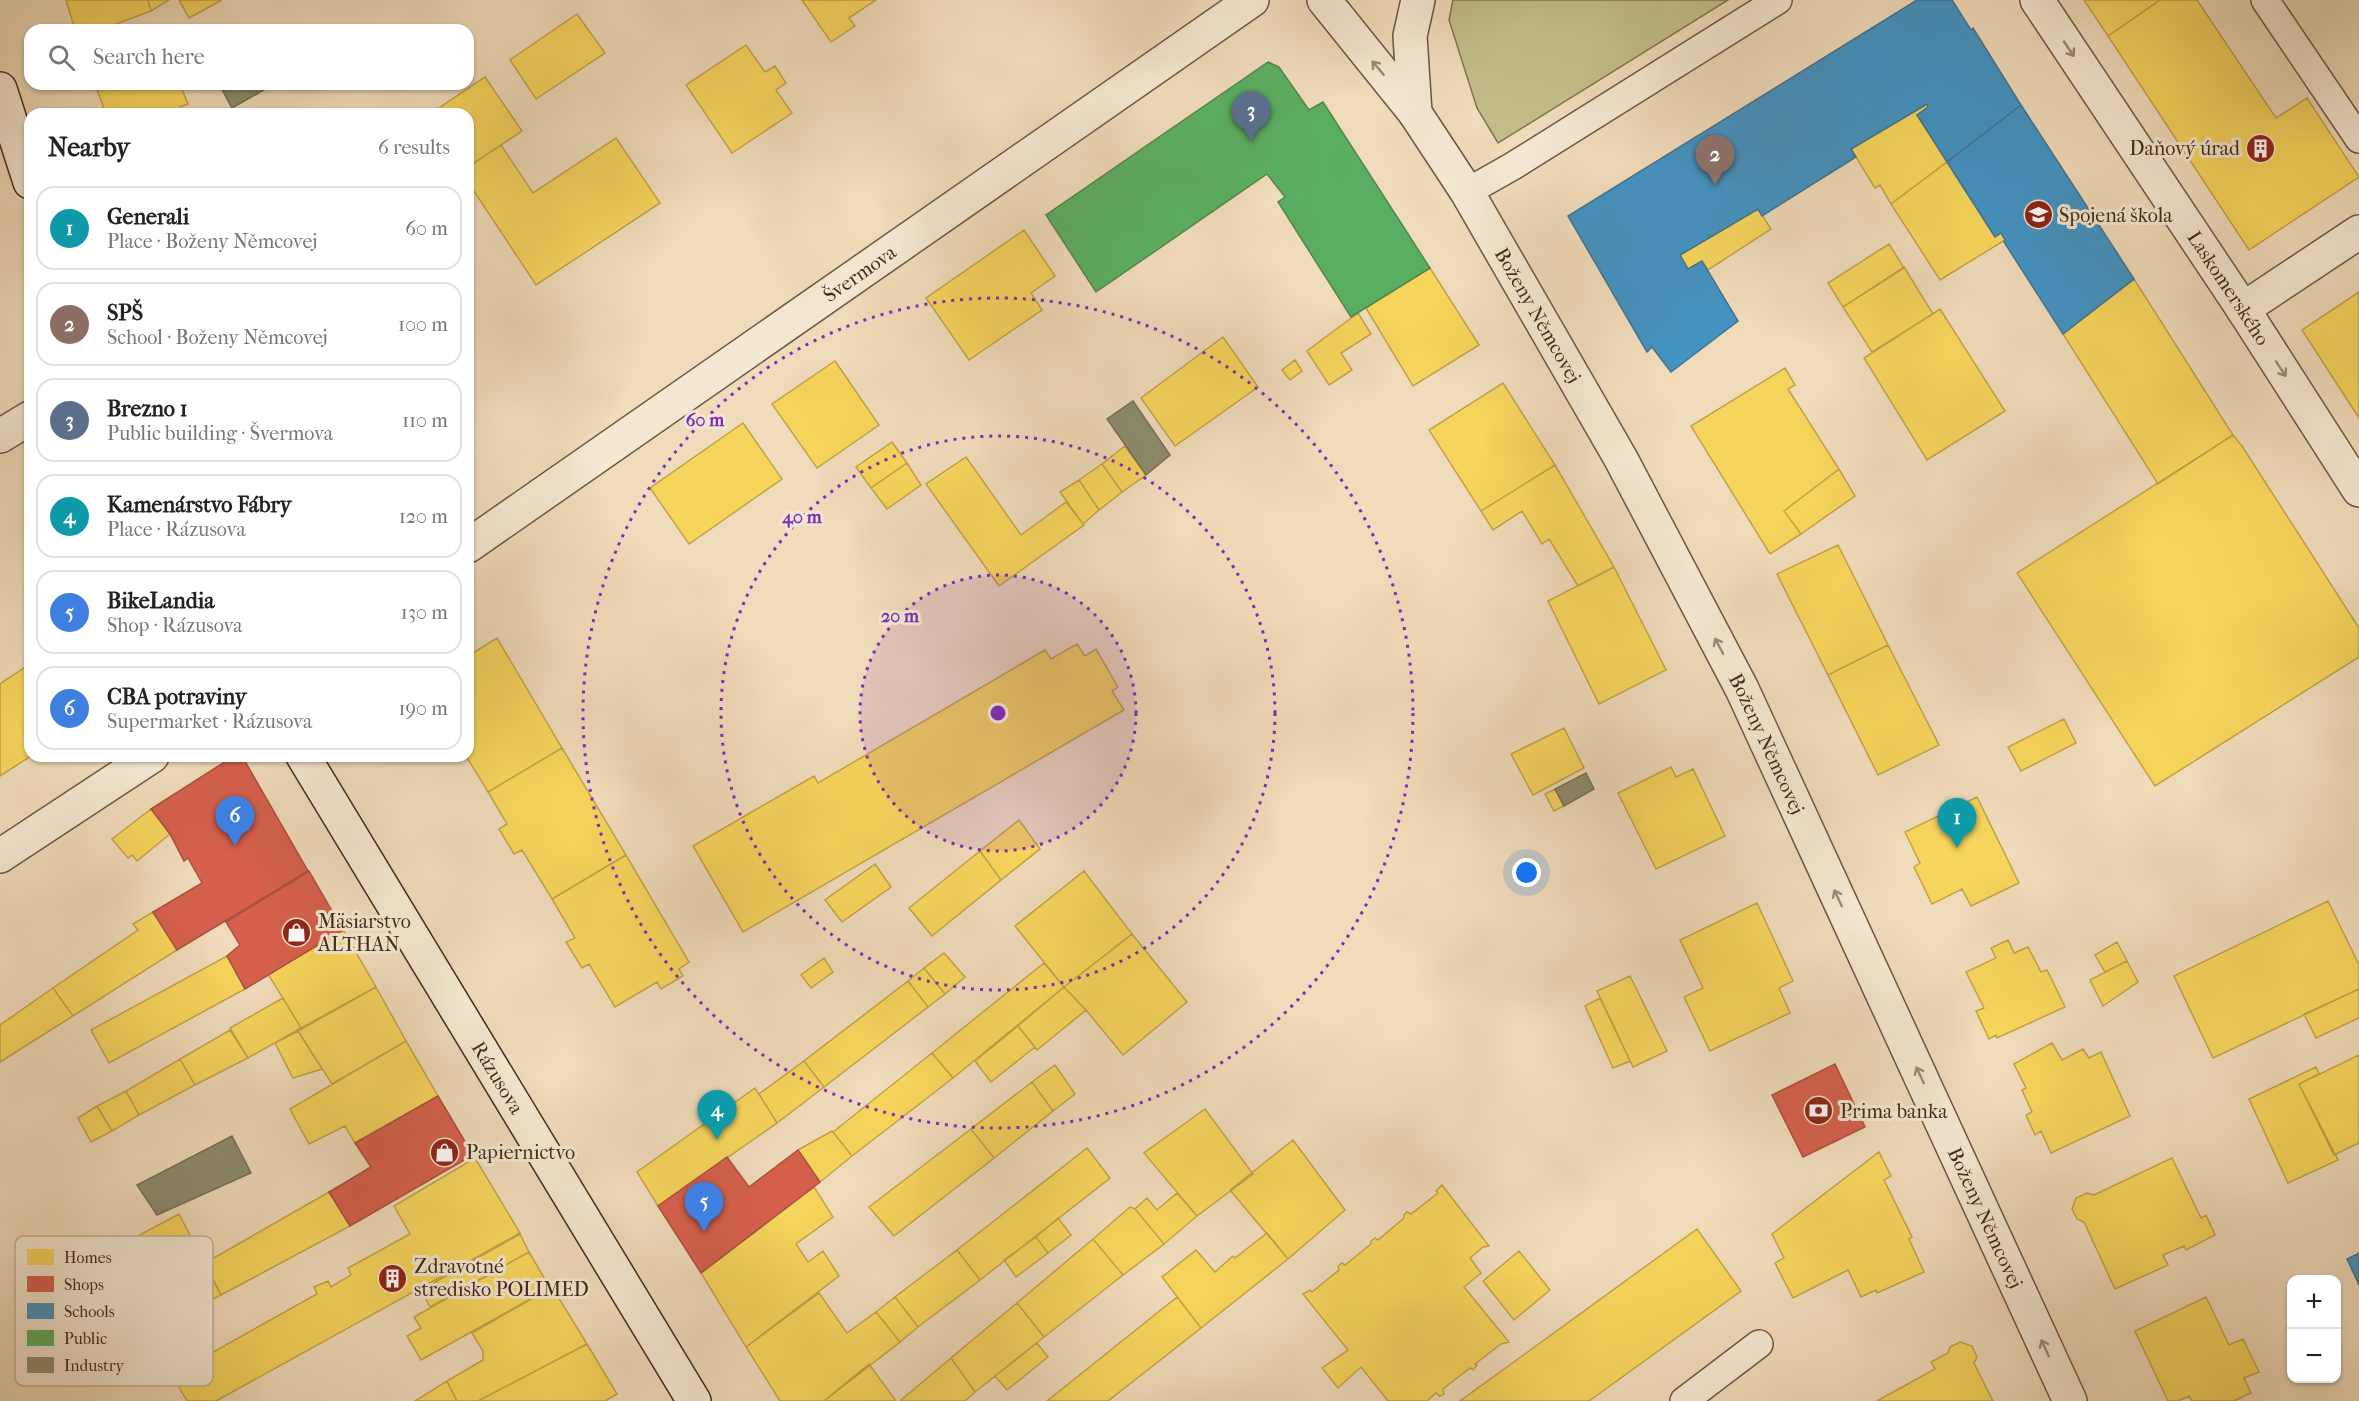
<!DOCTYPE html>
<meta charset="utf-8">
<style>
:root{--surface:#fff;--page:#f6f6f6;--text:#222;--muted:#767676;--line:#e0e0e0;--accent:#8f2418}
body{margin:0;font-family:"IM FELL French Canon",serif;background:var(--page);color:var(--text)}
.controls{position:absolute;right:18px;bottom:18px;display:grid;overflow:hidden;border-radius:12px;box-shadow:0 2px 4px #0004}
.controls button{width:54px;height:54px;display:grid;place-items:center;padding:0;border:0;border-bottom:2px solid var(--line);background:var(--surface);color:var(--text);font:30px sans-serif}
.you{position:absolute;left:1527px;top:873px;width:21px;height:21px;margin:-15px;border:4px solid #fff;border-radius:50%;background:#1a73e8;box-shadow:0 0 0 9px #1a73e833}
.badge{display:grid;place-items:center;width:39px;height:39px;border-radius:50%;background:var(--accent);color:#fff;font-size:20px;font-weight:700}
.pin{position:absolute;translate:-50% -50px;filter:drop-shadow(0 2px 3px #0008)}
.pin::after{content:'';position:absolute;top:32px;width:21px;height:18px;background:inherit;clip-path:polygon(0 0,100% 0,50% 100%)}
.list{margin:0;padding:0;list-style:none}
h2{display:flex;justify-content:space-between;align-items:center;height:78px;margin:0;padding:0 24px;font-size:26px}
h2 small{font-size:20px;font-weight:400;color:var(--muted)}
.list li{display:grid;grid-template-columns:39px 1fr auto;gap:18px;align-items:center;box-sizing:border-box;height:84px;margin:0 12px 12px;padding:0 12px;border:2px solid var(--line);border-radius:18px}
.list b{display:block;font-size:22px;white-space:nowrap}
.list p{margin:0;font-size:20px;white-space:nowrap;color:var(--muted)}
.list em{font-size:20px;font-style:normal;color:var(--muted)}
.icon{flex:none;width:33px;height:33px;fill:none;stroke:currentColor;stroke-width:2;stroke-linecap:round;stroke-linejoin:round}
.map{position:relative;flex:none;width:2359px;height:1401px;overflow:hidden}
.search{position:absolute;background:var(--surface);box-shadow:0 2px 4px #0004;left:24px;top:24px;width:450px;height:66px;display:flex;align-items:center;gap:15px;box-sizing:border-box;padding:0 21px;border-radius:18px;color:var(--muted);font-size:22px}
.panel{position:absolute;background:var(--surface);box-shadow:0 2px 4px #0004;left:24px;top:108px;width:450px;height:654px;border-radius:18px}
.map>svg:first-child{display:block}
</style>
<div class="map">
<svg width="2359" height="1401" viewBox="0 0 2359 1401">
<rect width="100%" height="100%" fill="#f0dbba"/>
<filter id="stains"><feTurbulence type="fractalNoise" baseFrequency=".00333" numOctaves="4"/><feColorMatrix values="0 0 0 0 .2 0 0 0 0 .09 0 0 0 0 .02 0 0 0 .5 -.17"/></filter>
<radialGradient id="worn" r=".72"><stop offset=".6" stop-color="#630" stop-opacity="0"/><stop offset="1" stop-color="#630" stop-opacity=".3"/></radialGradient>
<path fill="#c2bd8a" stroke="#827452" stroke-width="1.5" d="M1453 0H1728L1498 143 1477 108 1449 20Z"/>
<path fill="#f6d55c" stroke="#c0a248" stroke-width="1.5" d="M66 0H148L151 11 100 30H75Z
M148 0H169L151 11Z
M179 0H222L189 18Z
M802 0H876L849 18 855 26 831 42Z
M2084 0H2160L2108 36Z
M2160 0H2197L2276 118 2307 98 2359 177 2249 250 2108 36Z
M577 14 605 53 536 99 510 60Z
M746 45 765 72 775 66 786 83 776 90 792 113 732 153 686 85Z
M485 77 522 131 468 167V114H430Z
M95 84H184L185 88 182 89 188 104 180 107 182 114H106Z
M1927 104 1928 107 1917 115 1947 162 1891 204 1880 185 1875 188 1851 149Z
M616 138 660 203 536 285 468 182V167L501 145 533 193Z
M1947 162 1995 237 2001 233 2005 240 1940 280 1891 204Z
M1758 209 1771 229 1708 270 1702 261 1688 269 1680 255Z
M1024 230 1055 276 1031 293 1042 310 969 360 926 298Z
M1889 244 1904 268 1843 307 1828 283Z
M1904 267 1933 314 1872 352 1843 307Z
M1430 268 1479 345 1413 386 1366 308Z
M2134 279 2233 435 2158 484 2063 334Z
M2359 292V418L2302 330Z
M1940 309 2005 411 1927 460 1864 358Z
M1358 313 1371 334 1341 353 1352 370 1329 385 1307 351Z
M1223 337 1258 387 1175 446 1141 398Z
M1295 360 1302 371 1290 380 1282 370Z
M835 361 879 425 817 468 772 404Z
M1785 368 1795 385 1788 389 1839 469 1784 511 1801 534 1770 554 1691 426Z
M1503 383 1555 465 1481 511 1429 430Z
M743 423 782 479 689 544 650 488Z
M2233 435 2242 446 2359 628V657L2155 786 2017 573Z
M892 442 907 463 871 488 856 467Z
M1125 446 1146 475 1122 492 1102 464Z
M966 457 1021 535 1066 502 1084 525 999 586 926 484Z
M907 463 921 485 887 509 871 488Z
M1102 464 1122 492 1099 510 1079 480Z
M1555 465 1614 567 1578 586 1549 539 1542 544 1522 511 1493 530 1481 511Z
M1839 469 1855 496 1801 534 1784 511Z
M1079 480 1099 510 1083 524 1060 492Z
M1838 545 1888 645 1828 675 1777 574Z
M1614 567 1666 670 1599 704 1548 601Z
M497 638 562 748 488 792 466 756 468 656Z
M1077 644 1085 656 1096 649 1118 687 1112 691 1124 710 743 932 693 846 814 776 818 783 1045 650 1051 659Z
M1888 645 1939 745 1878 775 1828 675Z
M30 664 31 756 0 776V684Z
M2064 719 2076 743 2021 771 2008 747Z
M1564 728 1584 768 1533 795 1511 754Z
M562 748 626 855 552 899 522 850 514 854 499 829 507 824 488 792Z
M1671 767 1676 777 1693 769 1725 836 1656 869 1618 793Z
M1555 789 1564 806 1554 811 1545 794Z
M1977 797 2019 883 1971 906 1962 889 1932 904 1914 867 1920 863 1905 832Z
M151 809 170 834 137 861 132 855 128 858 112 839Z
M1019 820 1040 849 1001 880 980 851Z
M980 851 1001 880 932 936 909 908Z
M626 855 689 962 679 969 683 976 661 989 657 982 615 1007 589 964 582 968 566 942 575 938 552 899Z
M875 864 891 887 842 922 825 900Z
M1084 871 1132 934 1064 987 1015 926Z
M2328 901 2359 965V989L2213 1058 2174 976Z
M1757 903 1793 981 1779 988 1790 1013 1710 1051 1684 997 1703 988 1680 940Z
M153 912 177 950 73 1016 53 988 138 930 133 924Z
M343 930 376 987 301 1028 268 974Z
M1132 934 1187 1002 1123 1055 1086 1010 1064 987Z
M2008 940 2014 953 2028 947 2041 972 2047 970 2065 1007 1997 1038 1996 1035 1989 1039 1976 1011 1984 1008 1966 972 1996 958 1991 948Z
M2117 942 2127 961 2105 972 2095 955Z
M944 953 965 977 945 994 924 968Z
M227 956 245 989 109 1063 91 1030Z
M824 958 833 972 811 988 801 975Z
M2127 961 2138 982 2103 1006 2090 980Z
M1044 963 1064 987 953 1078 932 1053Z
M924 968 945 994 928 1007 908 981Z
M1630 976 1667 1051 1633 1067 1597 991Z
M908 981 928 1007 824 1087 804 1061Z
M376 987 406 1041 332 1084 298 1031Z
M1064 987 1086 1010 1037 1050 1018 1026Z
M53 988 73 1016 0 1062V1025Z
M2359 989V1018L2316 1038 2304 1014Z
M283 998 301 1028 248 1058 230 1028Z
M1600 998 1630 1061 1613 1068 1585 1006Z
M1018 1026 1035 1047 991 1082 975 1061Z
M230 1030 248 1058 195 1085 180 1059Z
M298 1031 322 1069 293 1078 275 1043Z
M406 1041 438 1096 355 1143 345 1126 309 1144 290 1109Z
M2052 1043 2062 1060 2083 1049 2089 1058 2101 1052 2130 1116 2051 1153 2041 1131 2035 1135 2026 1115 2032 1112 2022 1090 2026 1088 2014 1064Z
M932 1053 953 1078 852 1156 833 1132Z
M2359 1055V1143L2334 1155 2299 1084Z
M180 1059 195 1085 139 1115 126 1091Z
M804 1061 824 1087 777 1123 759 1094Z
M1055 1065 1075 1094 1053 1111 1032 1082Z
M2316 1067 2319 1074 2299 1084 2338 1160 2288 1183 2249 1099Z
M1032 1082 1053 1111 994 1158 971 1129Z
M755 1088 777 1123 658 1206 637 1172Z
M126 1091 139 1115 112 1131 97 1106Z
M97 1106 112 1131 91 1142 78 1118Z
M1205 1109 1253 1174 1197 1216 1144 1153Z
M971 1129 994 1158 894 1236 869 1207Z
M832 1131 852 1156 820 1182 798 1150Z
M1293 1140 1345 1210 1288 1259 1230 1190Z
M1087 1148 1110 1178 980 1280 957 1250Z
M1879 1152 1891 1176 1884 1180 1912 1237 1909 1239 1924 1272 1877 1293 1876 1290 1861 1297 1848 1270 1793 1298 1775 1263 1784 1258 1772 1234Z
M475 1158 520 1233 216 1401H187L172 1375 317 1294 314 1287 328 1281 331 1287 351 1275 348 1268 410 1234 394 1206Z
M2172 1158 2201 1218 2206 1215 2215 1235 2186 1250 2184 1246 2163 1255 2168 1265 2115 1289 2084 1222 2077 1219 2072 1209 2076 1198 2087 1193 2094 1195Z
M1442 1185 1489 1246 1483 1247 1470 1258 1481 1273 1464 1287 1509 1342 1501 1344 1475 1364 1477 1365 1473 1370 1470 1368 1443 1389 1444 1394 1440 1396 1436 1393 1427 1401H1388L1361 1367 1338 1388 1322 1368 1348 1350 1303 1294 1310 1290 1312 1292 1339 1270 1338 1266 1342 1263 1345 1265 1371 1244V1241L1375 1238 1378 1240 1404 1218V1215L1407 1212 1411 1214 1438 1193 1436 1191Z
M814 1187 833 1217 796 1244 808 1262 823 1251 839 1276 746 1347 701 1273Z
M329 1192 350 1226 221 1295 205 1263Z
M1177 1193 1197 1216 1164 1244 1135 1209 1147 1198 1157 1210Z
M1130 1207 1135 1209 1164 1244 1123 1275 1093 1239Z
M179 1214 221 1295 157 1328 115 1248Z
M1058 1218 1071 1235 1048 1253 1036 1237Z
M1697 1229 1741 1291 1589 1401H1460Z
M1267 1233 1288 1259 1201 1328 1162 1277 1196 1250 1215 1272 1233 1256 1235 1258Z
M520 1234 529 1252 430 1307 421 1290Z
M1036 1237 1048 1253 1016 1277 1004 1260Z
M1093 1239 1123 1275 1044 1337 1017 1303Z
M957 1250 980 1280 918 1327 895 1297Z
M1519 1251 1550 1290 1514 1320 1483 1281Z
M529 1252 550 1288 421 1360 407 1336 421 1328 414 1317Z
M552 1287 587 1344 478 1401H457L447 1381 483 1360V1351L472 1333Z
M819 1293 847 1333 876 1312 900 1342 824 1401H780L746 1347Z
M895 1297 918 1327 900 1342 876 1312Z
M1177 1297 1201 1328 1108 1401H1047Z
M2206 1297 2229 1345 2243 1339 2259 1372 2244 1378 2251 1393 2234 1401H2192L2189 1396 2178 1401H2168L2135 1331Z
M1017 1303 1044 1337 975 1392 951 1358Z
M1960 1342 1972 1346 1977 1357 1974 1363 1993 1401H1877L1935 1369 1931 1362 1948 1353 1950 1347Z
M1037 1343 1048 1357 1007 1390 995 1376Z
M587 1344 617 1394 605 1401H478Z
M951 1358 975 1392 965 1401H900Z
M869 1364 896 1401H824Z
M447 1381 457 1401H415Z"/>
<path fill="#d6604d" stroke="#aa503e" stroke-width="1.5" d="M234 756H242L308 871 177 950 153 912 202 883 188 858 184 861 170 834 151 809Z
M309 871 343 930 245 989 227 956 240 945 226 922Z
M1835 1064 1865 1127 1803 1157 1772 1095Z
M438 1096 473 1155 350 1226 329 1192 371 1167 355 1143Z
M798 1150 820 1182 701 1273 658 1206 727 1157 749 1187Z"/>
<path fill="#4393c3" stroke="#437491" stroke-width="1.5" d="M1917 0H1952L1971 30 1973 28 2021 105 1947 162 1917 115 1928 107 1927 104 1851 149 1856 157 1762 216 1758 209 1680 255 1688 269 1702 261 1738 321 1671 372 1652 347 1647 352 1568 216Z
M2021 105 2134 279 2063 334 2004 242 2005 240 2001 233 1995 237 1947 162Z
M2359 1253V1285L2347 1259Z"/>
<path fill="#5aae61" stroke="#53864c" stroke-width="1.5" d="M1268 62 1279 67 1309 110 1323 102 1430 268 1351 317 1278 202 1285 197 1267 174 1096 292 1046 215Z"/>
<path fill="#8c8c6e" stroke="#766f55" stroke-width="1.5" d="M219 84H267L269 87 232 108Z
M1133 401 1170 455 1146 475 1107 419Z
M1586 773 1594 789 1564 806 1555 789Z
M232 1136 251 1173 157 1215 137 1185Z"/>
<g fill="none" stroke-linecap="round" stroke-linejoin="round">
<defs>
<path id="service" d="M2265 0 2359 139
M1467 192 1513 166 1778 0
M1684 1401 1759 1344"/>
<g id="minor">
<path id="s1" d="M1324 0 1415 113 1467 192 1621 459 1742 689 2070 1401"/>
<path id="s2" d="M2037 0 2243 309 2359 490"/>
<path d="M1415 113 1410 36 1418 0"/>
<path d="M2243 309 2359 232"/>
<path d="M0 436 30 418"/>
<path d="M0 856 152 756"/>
</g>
<g id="tertiary">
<path id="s3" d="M468 546 1252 0"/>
</g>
<g id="secondary">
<path d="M0 89 30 182"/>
<path id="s4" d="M303 756 694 1401"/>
</g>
</defs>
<use href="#service" stroke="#6e5643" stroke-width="30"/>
<use href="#minor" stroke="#6e5643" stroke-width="36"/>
<use href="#tertiary" stroke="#6e5643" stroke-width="36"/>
<use href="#secondary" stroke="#422a1b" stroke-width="36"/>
<use href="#service" stroke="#f5e8d2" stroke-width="27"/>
<use href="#minor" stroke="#f5e8d2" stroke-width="33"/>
<use href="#tertiary" stroke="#f5e8d2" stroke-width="33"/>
<use href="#secondary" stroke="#f5e8d2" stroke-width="33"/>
</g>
<defs><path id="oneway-shaft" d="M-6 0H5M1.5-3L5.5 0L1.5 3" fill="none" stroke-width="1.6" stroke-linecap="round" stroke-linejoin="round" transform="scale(1.5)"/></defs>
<g stroke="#9c8976">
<use href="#oneway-shaft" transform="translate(2069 49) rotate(56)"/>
<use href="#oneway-shaft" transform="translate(1378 68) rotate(-130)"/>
<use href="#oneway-shaft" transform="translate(2281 369) rotate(57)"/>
<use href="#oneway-shaft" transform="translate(1719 646) rotate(-118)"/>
<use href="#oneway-shaft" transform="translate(1838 898) rotate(-115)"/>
<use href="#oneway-shaft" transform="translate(1920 1075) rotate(-115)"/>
<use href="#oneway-shaft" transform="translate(2045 1348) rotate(-115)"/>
</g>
<circle cx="998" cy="713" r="138" fill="#7b2cbf" fill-opacity=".12"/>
<g fill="none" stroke="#7b2cbf" stroke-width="3" stroke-dasharray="3 6">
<circle cx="998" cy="713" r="138"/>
<circle cx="998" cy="713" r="277"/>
<circle cx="998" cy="713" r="415"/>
</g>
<defs>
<symbol id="building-disc" viewBox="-11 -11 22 22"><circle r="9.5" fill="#8f2418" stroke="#f5e8d2"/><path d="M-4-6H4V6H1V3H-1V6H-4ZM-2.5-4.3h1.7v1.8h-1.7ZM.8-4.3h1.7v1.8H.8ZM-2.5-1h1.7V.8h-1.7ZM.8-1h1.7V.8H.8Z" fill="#fff"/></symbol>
<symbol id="university-disc" viewBox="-11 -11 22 22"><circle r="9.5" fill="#8f2418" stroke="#f5e8d2"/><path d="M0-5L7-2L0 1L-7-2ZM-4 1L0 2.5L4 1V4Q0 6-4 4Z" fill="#fff"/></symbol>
<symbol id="shop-disc" viewBox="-11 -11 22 22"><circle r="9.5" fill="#8f2418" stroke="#f5e8d2"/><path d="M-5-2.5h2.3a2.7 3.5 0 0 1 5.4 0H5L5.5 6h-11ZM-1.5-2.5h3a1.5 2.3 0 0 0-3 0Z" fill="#fff"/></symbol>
<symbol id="bank-disc" viewBox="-11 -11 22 22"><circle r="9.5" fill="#8f2418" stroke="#f5e8d2"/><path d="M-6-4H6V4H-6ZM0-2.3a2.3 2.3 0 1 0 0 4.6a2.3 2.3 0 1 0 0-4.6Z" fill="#fff"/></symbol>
</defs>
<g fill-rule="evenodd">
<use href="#building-disc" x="2244" y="132" width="33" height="33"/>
<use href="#university-disc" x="2022" y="198" width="33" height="33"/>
<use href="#shop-disc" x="280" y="916" width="33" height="33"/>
<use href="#bank-disc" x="1802" y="1094" width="33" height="33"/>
<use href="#shop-disc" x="428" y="1136" width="33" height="33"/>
<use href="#building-disc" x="376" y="1262" width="33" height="33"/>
</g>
<g text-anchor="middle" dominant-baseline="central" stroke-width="6" stroke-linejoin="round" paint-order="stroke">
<g font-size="20" fill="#422a1b" stroke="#f5e8d2" text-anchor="start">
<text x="2240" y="148" text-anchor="end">Daňový úrad</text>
<text x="2059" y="215">Spojená škola</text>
<text x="318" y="921">Mäsiarstvo<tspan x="318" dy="23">ALTHAN</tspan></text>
<text x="1840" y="1111">Prima banka</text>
<text x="466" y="1152">Papiernictvo</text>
<text x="414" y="1266">Zdravotné<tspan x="414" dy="23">stredisko POLIMED</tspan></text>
</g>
<g font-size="20" fill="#422a1b" stroke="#f5e8d2">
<text stroke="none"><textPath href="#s3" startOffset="477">Švermova</textPath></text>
<text stroke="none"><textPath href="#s2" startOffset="346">Laskomerského</textPath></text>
<text stroke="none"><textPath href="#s1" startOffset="382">Boženy Němcovej</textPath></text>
<text stroke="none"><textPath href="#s1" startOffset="868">Boženy Němcovej</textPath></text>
<text stroke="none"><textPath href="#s4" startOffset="376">Rázusova</textPath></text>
<text stroke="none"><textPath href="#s1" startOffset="1390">Boženy Němcovej</textPath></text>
</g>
</g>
<rect x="15" y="1236" width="198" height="150" rx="9" fill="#f5e8d2" stroke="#bfaf9b" stroke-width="1.5"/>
<rect x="27" y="1249" width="27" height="16" fill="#f6d55c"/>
<rect x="27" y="1276" width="27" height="16" fill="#d6604d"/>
<rect x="27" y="1303" width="27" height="16" fill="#4393c3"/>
<rect x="27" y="1330" width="27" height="16" fill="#5aae61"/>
<rect x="27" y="1357" width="27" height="16" fill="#8c8c6e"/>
<g font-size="16" fill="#422a1b">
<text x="64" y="1263">Homes</text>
<text x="64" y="1290">Shops</text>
<text x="64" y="1317">Schools</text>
<text x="64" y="1344">Public</text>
<text x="64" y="1371">Industry</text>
</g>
<circle cx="998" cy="713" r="9" fill="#7b2cbf" stroke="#f5e8d2" stroke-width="3"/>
<g font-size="18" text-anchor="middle" font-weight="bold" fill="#7b2cbf" stroke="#f5e8d2" stroke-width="6" stroke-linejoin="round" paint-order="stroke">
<text x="705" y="426">60 m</text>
<text x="802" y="523">40 m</text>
<text x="900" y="622">20 m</text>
</g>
<rect width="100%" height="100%" filter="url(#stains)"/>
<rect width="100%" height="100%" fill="url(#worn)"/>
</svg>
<div class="controls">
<button>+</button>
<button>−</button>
</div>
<div class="you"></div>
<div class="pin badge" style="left:1957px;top:848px;background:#0f9aa8">1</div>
<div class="pin badge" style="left:1715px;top:185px;background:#8d6e63">2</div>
<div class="pin badge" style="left:1251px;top:141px;background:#5c6f8a">3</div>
<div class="pin badge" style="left:717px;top:1140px;background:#0f9aa8">4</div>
<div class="pin badge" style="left:704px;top:1232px;background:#3f7fe0">5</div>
<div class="pin badge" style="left:235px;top:846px;background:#3f7fe0">6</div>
<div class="search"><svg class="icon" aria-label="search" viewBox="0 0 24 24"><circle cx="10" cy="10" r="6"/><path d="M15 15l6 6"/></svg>Search here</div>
<section class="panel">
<h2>Nearby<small>6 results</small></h2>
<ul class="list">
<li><span class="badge" style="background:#0f9aa8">1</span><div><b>Generali</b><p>Place · Boženy Němcovej</p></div><em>60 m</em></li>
<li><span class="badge" style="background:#8d6e63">2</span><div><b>SPŠ</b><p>School · Boženy Němcovej</p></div><em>100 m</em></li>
<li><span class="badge" style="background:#5c6f8a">3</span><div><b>Brezno 1</b><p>Public building · Švermova</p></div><em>110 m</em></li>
<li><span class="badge" style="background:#0f9aa8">4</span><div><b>Kamenárstvo Fábry</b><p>Place · Rázusova</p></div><em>120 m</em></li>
<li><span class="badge" style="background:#3f7fe0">5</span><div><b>BikeLandia</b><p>Shop · Rázusova</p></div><em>130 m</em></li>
<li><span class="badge" style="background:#3f7fe0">6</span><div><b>CBA potraviny</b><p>Supermarket · Rázusova</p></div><em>190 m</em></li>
</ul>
</section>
</div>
